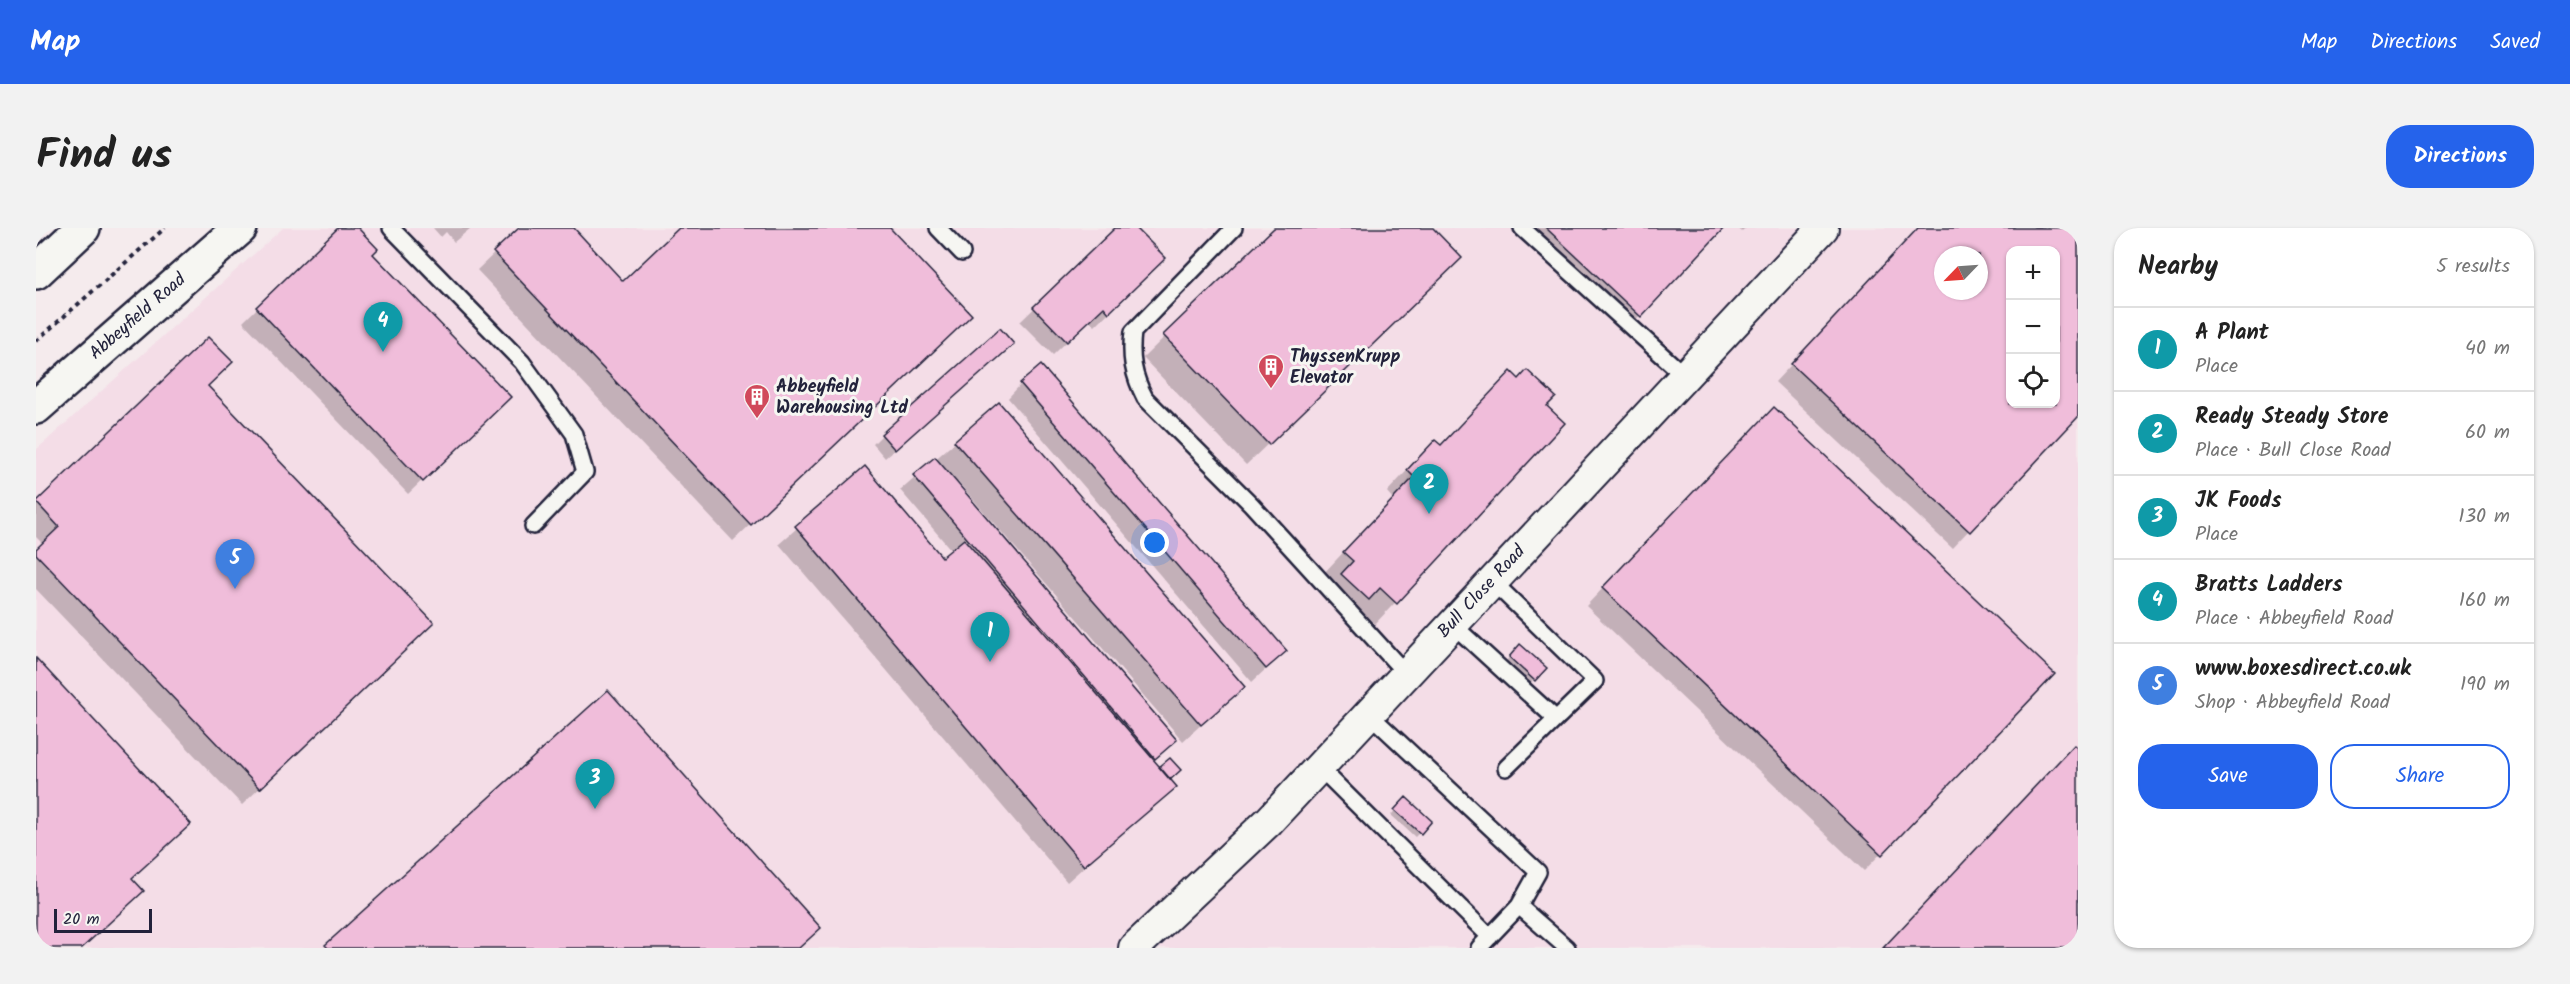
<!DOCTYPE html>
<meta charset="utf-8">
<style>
:root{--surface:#fff;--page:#f2f2f2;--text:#222;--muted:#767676;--line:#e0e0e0;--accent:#2563eb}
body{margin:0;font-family:Kalam,sans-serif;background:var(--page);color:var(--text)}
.controls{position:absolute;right:18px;top:18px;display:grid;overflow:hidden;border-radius:12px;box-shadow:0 2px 4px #0004}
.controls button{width:54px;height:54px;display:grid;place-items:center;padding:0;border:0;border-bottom:2px solid var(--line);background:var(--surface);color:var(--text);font:30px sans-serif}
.compass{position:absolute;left:1898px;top:18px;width:54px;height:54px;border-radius:50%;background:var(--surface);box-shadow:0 2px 4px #0004;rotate:245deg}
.scale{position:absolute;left:18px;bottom:15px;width:98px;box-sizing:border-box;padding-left:6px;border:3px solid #22223b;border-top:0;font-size:16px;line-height:21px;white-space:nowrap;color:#22223b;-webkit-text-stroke:4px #f6f6f2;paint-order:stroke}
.you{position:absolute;left:1119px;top:315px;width:21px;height:21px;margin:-15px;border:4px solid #fff;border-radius:50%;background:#1a73e8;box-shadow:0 0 0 9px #1a73e833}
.badge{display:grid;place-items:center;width:39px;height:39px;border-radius:50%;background:var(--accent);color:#fff;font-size:20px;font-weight:700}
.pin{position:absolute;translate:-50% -50px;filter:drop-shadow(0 2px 3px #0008)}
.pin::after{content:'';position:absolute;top:32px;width:21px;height:18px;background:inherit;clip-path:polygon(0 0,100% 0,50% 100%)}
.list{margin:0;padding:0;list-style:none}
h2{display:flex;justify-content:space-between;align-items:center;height:78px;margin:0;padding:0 24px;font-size:26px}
h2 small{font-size:20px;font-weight:400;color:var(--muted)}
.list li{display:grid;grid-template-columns:39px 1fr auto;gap:18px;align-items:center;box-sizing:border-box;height:84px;padding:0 24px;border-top:2px solid var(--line)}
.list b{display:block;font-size:22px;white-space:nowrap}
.list p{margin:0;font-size:20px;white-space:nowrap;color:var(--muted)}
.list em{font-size:20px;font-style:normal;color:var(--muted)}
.actions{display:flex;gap:12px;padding:18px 24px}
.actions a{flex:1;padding:14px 0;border:2px solid var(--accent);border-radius:24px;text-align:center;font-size:21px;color:var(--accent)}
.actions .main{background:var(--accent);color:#fff}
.icon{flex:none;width:33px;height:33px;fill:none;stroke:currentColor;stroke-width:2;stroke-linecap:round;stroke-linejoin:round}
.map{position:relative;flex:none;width:2042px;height:720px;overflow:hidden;border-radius:24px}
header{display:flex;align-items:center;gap:36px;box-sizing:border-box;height:84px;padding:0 30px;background:var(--accent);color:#fff}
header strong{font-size:28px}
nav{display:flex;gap:33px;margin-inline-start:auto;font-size:21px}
.intro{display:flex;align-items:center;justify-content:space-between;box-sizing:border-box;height:144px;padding:0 36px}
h1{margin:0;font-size:42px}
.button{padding:15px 27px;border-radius:24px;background:var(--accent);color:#fff;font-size:21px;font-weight:700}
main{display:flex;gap:36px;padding:0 36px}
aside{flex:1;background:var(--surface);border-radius:24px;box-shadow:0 2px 4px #0004}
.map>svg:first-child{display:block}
</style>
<header>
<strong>Map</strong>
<nav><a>Map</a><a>Directions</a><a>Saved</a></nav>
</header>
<div class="intro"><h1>Find us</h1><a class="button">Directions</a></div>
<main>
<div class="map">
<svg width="2042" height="720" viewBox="0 0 2042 720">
<rect width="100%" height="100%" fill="#f5ebed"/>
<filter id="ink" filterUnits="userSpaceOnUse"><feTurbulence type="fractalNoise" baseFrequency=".0167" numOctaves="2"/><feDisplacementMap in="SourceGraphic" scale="12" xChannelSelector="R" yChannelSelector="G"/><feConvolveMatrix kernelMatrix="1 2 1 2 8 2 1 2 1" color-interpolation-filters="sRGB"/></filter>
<g filter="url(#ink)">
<path fill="#f4dde7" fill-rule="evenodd" d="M247 0H2042V720H0V222ZM1974 22H2020V176H1974ZM1907 27H1943V63H1907Z"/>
<path fill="#0003" fill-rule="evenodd" d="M304 0H320L336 26 459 183 372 266 207 94Z
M397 0H435L418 14 410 4 405 9Z
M485 0H536L587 55 645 0H852L917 104 697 313 441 42Z
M1081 0H1098L1128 30 1059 98 1053 92 1017 127 984 94Z
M1240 0H1395L1403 52 1210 237 1107 130Z
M1483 0H1686L1590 102Z
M1702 0H1710L1706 4Z
M1883 0H2042V187L1916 320 1739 154ZM1974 22H2020V176H1974ZM1907 27H1943V63H1907Z
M172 111 170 158 379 412 206 577 0 361V323L7 316 0 309V276Z
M966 126 849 230 837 216 846 207Z
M985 156 1249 423 1216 454 972 170Z
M1509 178 1527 196 1339 396 1323 381 1311 392 1285 368 1297 356 1287 346 1357 271 1351 264 1378 235Z
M1721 198 2017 446 1828 643 1550 378Z
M919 214 1207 459 1147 513 922 254 920 255 1125 526 1116 533 1138 559 1031 654 743 316 829 240 906 331 916 323 864 262Z
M1484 418 1508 440 1494 456 1469 434Z
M1370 571 1394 593 1379 609 1355 587Z"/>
<path fill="#f0bdda" stroke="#22223b" stroke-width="1.5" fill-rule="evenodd" d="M302 0H322L342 21 337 26 475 169 387 254 220 79Z
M483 0H538L587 53 643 0H854L936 87 715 297 457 24Z
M1079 0H1100L1130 30 1073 85 1068 79 1031 114 997 79Z
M1238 0H1397L1426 30 1233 217 1127 107Z
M1510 0H1688L1605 89Z
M1882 0H2042V189L1934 304 1755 136ZM1974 22H2020V176H1974ZM1907 27H1943V63H1907Z
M964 100 978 116 859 222 845 206Z
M172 109 197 134 172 158 398 395 224 561 0 326V321L23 299 0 274Z
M1005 137 1251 423 1230 441 984 155Z
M1491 142 1520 169 1511 178 1529 195 1361 376 1344 360 1333 372 1305 346 1317 333 1307 324 1378 249 1371 242 1399 212 1405 217 1475 143 1483 151Z
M963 174 1209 459 1165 497 918 213Z
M1738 179 2019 446 1846 627 1566 360Z
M899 229 1141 512 1119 531 877 247Z
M829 238 906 329 928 311 1141 559 1048 638 759 298Z
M1484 416 1511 440 1499 453 1473 429Z
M0 430 155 596 96 650 108 663 46 720H0Z
M572 462 785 700 763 720H292L289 717Z
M2038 517 2042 521V720H1847Z
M1134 530 1145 542 1134 552 1123 539Z
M1370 569 1396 593 1385 606 1358 582Z"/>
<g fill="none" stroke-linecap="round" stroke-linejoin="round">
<defs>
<path id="service" d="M355 0 486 134 538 206 549 244 497 298
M902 0 926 25
M1198 0 1097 104C1094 129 1097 147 1109 170L1215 276 1370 446
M1486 0 1649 148
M1456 353 1559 453 1470 540
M1416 396 1520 491
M1333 486 1502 644 1483 678 1443 720
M1283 539 1454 709
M1483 678 1531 720"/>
<path id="minor" d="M1098 720 1233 593 1787 0"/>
<path id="tertiary" d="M0 179 204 0"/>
<path id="trunk" d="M0 44 47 0"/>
</defs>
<use href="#service" stroke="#22223b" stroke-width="20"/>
<use href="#minor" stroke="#22223b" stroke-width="34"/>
<use href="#tertiary" stroke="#22223b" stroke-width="38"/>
<use href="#trunk" stroke="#22223b" stroke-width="38"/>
<path stroke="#22223b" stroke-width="4" stroke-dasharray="4.5 4.5" stroke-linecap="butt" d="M0 113 129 0"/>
<use href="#service" stroke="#f6f6f2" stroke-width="15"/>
<use href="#minor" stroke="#f6f6f2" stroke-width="30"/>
<use href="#tertiary" stroke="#f6f6f2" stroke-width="33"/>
<use href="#trunk" stroke="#f6f6f2" stroke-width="33"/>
</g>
</g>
<defs>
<symbol id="building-pin" viewBox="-11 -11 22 30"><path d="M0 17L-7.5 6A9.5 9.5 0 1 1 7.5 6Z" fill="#d1495b" stroke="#f6f6f2"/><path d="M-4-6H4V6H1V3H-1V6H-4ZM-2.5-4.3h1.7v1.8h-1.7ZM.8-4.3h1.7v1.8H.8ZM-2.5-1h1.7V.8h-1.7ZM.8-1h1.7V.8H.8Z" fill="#fff"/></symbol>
</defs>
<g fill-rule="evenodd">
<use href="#building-pin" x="1220" y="124" width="30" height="40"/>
<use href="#building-pin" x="706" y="154" width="30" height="40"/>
</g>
<g text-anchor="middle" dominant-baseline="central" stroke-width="6" stroke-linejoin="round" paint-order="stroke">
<g font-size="18" fill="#22223b" stroke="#f6f6f2">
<text transform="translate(102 89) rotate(-41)">Abbeyfield Road</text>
<text transform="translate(1446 364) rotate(-47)">Bull Close Road</text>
</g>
<g font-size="18" font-weight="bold" fill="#22223b" stroke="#f6f6f2" text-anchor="start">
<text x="1254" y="129">ThyssenKrupp<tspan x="1254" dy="21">Elevator</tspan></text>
<text x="740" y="159">Abbeyfield<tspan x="740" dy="21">Warehousing Ltd</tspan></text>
</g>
</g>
</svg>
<div class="controls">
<button>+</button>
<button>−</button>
<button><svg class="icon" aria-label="locate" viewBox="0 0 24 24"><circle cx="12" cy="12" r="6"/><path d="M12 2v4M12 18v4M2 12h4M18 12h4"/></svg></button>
</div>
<svg class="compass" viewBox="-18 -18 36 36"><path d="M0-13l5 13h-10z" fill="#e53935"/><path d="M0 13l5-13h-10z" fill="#767676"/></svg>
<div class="scale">20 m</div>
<div class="you"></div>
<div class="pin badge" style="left:954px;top:434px;background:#0f9aa8">1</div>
<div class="pin badge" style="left:1393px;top:286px;background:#0f9aa8">2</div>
<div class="pin badge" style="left:559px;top:581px;background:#0f9aa8">3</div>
<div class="pin badge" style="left:347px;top:124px;background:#0f9aa8">4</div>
<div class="pin badge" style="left:199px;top:361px;background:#3f7fe0">5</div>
</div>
<aside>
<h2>Nearby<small>5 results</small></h2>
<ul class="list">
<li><span class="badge" style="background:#0f9aa8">1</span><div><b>A Plant</b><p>Place</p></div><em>40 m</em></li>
<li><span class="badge" style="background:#0f9aa8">2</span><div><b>Ready Steady Store</b><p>Place · Bull Close Road</p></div><em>60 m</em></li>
<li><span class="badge" style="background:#0f9aa8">3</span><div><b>JK Foods</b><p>Place</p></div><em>130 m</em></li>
<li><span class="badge" style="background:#0f9aa8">4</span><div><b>Bratts Ladders</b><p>Place · Abbeyfield Road</p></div><em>160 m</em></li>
<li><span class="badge" style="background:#3f7fe0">5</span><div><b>www.boxesdirect.co.uk</b><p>Shop · Abbeyfield Road</p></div><em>190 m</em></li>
</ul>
<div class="actions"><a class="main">Save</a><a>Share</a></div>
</aside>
</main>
